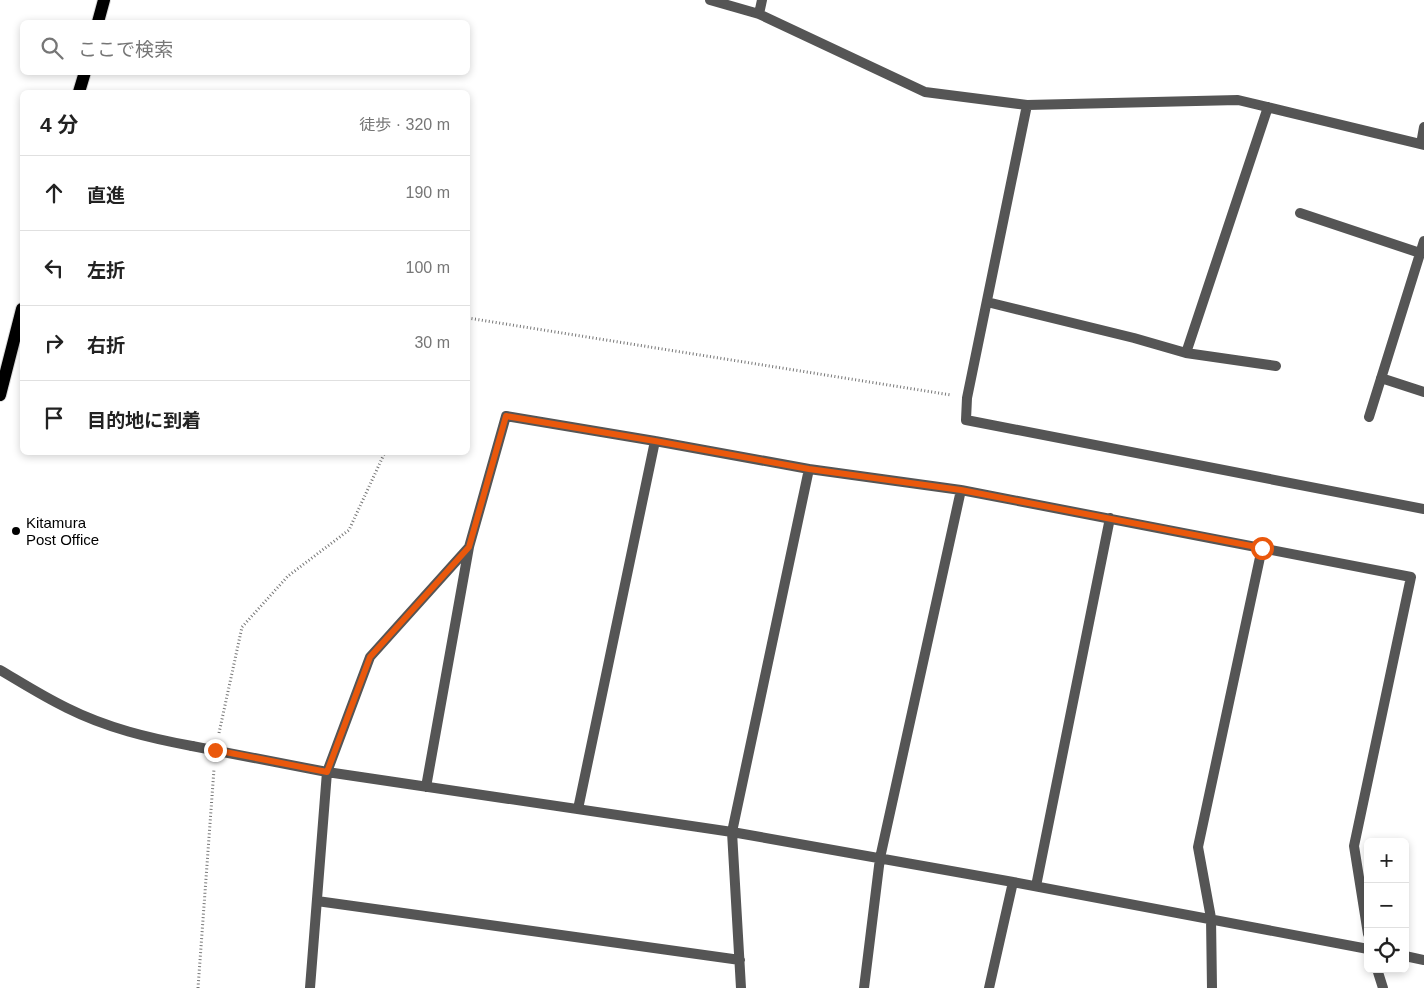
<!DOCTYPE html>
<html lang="ja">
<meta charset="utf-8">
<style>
:root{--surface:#fff;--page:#f2f2f2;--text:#222;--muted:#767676;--line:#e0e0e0}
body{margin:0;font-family:Arial,"Noto Sans JP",sans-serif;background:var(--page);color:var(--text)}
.controls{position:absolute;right:15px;bottom:15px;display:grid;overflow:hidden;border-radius:8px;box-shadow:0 2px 8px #0003}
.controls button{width:45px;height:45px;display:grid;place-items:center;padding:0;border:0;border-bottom:1px solid var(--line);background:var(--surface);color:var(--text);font:25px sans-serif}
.stop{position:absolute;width:15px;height:15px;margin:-11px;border:4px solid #ea580c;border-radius:50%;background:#fff}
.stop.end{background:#ea580c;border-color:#fff;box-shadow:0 1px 5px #0008}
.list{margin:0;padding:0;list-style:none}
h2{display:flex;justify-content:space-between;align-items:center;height:65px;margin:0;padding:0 20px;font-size:21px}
h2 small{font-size:16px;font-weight:400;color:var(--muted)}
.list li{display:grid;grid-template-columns:32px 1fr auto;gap:15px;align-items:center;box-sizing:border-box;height:75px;padding:0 20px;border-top:1px solid var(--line)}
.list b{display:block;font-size:19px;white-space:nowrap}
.list em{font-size:16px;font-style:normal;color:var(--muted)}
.icon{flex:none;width:28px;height:28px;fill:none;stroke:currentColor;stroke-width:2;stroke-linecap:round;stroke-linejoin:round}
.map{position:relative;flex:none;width:1424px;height:988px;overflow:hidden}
.search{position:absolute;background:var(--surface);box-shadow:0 2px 8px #0003;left:20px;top:20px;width:450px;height:55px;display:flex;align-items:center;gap:12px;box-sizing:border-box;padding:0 18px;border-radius:8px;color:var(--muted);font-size:19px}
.panel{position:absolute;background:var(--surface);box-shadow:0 2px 8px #0003;left:20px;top:90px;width:450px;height:365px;border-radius:8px}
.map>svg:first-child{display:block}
</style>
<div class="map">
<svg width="1424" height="988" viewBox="0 0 1424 988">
<rect width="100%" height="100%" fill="#fff"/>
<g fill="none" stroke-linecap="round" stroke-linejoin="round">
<defs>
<path id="primary" d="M98 22 104 0
M79 92 85 72
M0 395 22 309"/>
</defs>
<use href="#primary" stroke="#dbdbdb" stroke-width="14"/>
<path stroke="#777" stroke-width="3" stroke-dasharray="1 2.5" stroke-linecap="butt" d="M468 318 951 395
M219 733 242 627 288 576 349 530 385 452
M198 988 214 769"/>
<path stroke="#555" stroke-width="10" d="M710 0 759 14 925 92 1027 105 1238 100 1424 145
M759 14 762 0
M1027 105 967 398 966 420 1424 509
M1421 144 1424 127
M1300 213 1420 253
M987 302 1134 338 1186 353 1276 366
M1186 353 1268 107
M1381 378 1424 392
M1369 417 1424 241
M192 746 327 772 732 832 1013 882 1368 949
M426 787 469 547
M578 809 655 441
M1036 886 1110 518
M317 901 740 960
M1405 956 1424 960
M1377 969 1383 988
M310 988 327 772 370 657 469 547 506 416 655 441 809 469 961 490 1411 577 1354 846 1368 934
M741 988 732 832 809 469
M864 988 880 858 961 490
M989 988 1013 882
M1212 988 1211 918 1198 847 1262 548"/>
<path stroke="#555" stroke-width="10" d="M0 670C22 683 44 697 67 708 107 728 149 738 192 746"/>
<use href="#primary" stroke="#000" stroke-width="12"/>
</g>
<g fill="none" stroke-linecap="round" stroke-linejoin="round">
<path stroke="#ea580c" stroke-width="6" d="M215 750 327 772 370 657 469 547 506 416 655 441 809 469 961 490 1262 548"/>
</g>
<circle fill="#000" stroke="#fff" stroke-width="2" cx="16" cy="531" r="5"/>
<g text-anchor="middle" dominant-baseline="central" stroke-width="4" stroke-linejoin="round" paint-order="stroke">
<g font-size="15" fill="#000" stroke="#fff" text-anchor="start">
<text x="26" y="522">Kitamura<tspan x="26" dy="17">Post Office</tspan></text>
</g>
</g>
</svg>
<div class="controls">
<button>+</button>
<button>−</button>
<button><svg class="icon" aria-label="locate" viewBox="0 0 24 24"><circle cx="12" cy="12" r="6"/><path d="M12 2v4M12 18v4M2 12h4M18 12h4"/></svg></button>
</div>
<div class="stop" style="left:1262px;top:548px"></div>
<div class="stop end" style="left:215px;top:750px"></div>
<div class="search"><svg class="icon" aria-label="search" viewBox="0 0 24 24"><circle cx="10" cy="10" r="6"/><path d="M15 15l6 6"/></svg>ここで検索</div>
<section class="panel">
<h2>4 分<small>徒歩 · 320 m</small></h2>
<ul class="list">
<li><svg class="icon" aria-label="ahead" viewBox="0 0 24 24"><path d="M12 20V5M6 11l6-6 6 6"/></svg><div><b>直進</b></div><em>190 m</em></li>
<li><svg class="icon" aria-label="left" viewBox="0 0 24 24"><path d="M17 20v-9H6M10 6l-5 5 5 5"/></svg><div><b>左折</b></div><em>100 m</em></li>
<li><svg class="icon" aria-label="right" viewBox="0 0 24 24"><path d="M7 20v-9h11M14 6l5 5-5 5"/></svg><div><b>右折</b></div><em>30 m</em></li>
<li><svg class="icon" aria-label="arrive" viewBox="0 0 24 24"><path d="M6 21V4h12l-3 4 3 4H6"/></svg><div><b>目的地に到着</b></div></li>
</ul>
</section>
</div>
